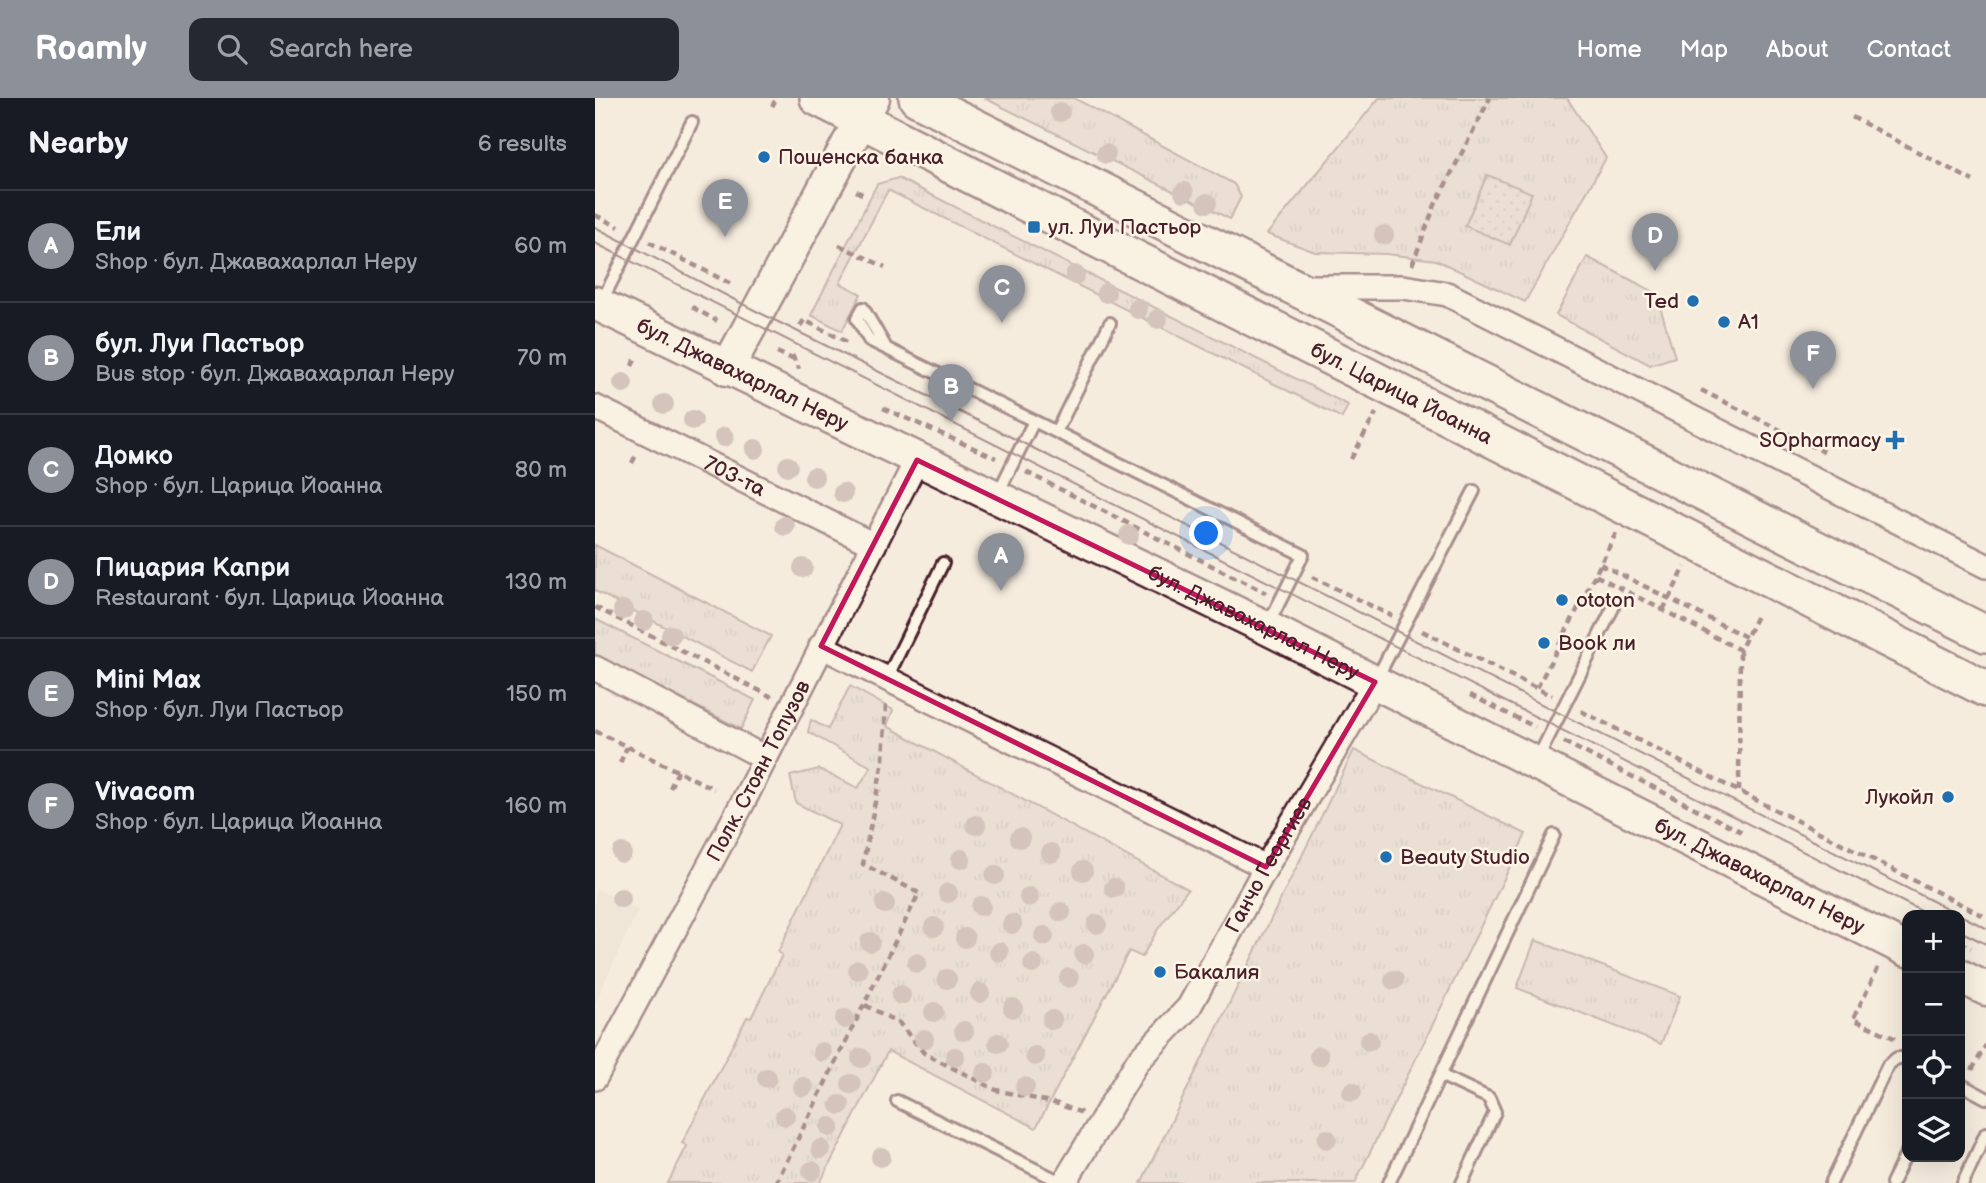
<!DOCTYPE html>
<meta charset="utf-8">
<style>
:root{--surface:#171b24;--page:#242831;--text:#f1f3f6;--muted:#9ea1a6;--line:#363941;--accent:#8c9099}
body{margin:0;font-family:"Balsamiq Sans",sans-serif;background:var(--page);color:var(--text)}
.controls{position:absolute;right:21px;bottom:21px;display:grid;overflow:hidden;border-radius:14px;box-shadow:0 7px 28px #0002}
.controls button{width:63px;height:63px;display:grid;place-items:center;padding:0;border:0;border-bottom:2px solid var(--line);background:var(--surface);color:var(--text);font:35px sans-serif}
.you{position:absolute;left:612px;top:436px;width:24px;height:24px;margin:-18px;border:5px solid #fff;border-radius:50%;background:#1a73e8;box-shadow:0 0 0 10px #1a73e833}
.badge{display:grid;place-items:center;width:46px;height:46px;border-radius:50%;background:var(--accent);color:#fff;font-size:23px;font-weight:700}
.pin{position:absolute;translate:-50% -58px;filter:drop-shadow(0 2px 4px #0008)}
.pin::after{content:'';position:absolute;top:37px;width:24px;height:21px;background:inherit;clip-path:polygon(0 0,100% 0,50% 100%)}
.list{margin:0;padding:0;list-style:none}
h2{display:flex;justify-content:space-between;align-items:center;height:91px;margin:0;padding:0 28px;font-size:30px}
h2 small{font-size:23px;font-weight:400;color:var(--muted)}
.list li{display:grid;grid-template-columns:46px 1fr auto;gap:21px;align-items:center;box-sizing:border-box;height:112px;padding:0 28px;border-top:2px solid var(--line)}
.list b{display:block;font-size:26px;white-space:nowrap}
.list p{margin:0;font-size:23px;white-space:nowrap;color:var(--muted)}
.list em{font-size:23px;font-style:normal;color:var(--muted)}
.icon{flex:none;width:38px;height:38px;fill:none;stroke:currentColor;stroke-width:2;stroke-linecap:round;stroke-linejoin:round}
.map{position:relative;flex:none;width:1391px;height:1085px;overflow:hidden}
header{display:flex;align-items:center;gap:42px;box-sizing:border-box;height:98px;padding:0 35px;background:var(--accent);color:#fff}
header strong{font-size:33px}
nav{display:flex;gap:38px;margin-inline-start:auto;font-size:24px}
.search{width:490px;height:63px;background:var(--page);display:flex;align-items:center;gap:18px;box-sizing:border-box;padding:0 24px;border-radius:14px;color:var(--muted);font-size:26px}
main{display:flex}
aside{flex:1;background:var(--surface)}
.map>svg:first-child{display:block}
</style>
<header>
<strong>Roamly</strong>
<div class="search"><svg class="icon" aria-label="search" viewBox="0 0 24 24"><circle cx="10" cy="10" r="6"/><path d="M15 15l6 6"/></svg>Search here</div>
<nav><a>Home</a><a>Map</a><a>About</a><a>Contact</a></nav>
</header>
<main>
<aside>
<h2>Nearby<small>6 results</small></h2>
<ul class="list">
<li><span class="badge">A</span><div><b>Ели</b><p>Shop · бул. Джавахарлал Неру</p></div><em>60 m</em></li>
<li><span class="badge">B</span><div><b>бул. Луи Пастьор</b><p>Bus stop · бул. Джавахарлал Неру</p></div><em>70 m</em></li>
<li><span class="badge">C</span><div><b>Домко</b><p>Shop · бул. Царица Йоанна</p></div><em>80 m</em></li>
<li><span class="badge">D</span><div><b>Пицария Капри</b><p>Restaurant · бул. Царица Йоанна</p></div><em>130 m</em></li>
<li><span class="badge">E</span><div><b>Mini Max</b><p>Shop · бул. Луи Пастьор</p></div><em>150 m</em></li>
<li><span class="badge">F</span><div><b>Vivacom</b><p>Shop · бул. Царица Йоанна</p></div><em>160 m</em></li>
</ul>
</aside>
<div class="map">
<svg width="1391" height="1085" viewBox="0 0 1391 1085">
<defs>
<pattern id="grass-tufts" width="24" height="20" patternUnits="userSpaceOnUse" patternTransform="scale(1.75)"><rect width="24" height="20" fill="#dbcec4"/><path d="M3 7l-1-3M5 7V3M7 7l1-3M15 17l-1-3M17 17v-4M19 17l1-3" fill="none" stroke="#bdb0a9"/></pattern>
<pattern id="park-dots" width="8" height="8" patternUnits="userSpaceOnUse" patternTransform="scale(1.75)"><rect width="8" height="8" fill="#dbcec4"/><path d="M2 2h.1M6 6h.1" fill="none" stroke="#bdb0a9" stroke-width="1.8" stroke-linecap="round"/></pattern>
</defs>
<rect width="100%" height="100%" fill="#f5ecde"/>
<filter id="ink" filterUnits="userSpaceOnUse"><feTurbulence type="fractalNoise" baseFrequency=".0143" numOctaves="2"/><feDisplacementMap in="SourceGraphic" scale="14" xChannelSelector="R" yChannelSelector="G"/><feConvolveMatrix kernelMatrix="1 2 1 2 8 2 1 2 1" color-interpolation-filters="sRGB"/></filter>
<g filter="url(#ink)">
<path fill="#e8ddd0" d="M0 790 43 812 0 905Z"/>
<path fill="url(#grass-tufts)" stroke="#927678" stroke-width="2" d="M389 0H479L639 86 646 99 635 121Z
M784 0H972L1011 60 930 204 841 162 791 156 720 154 672 136Z
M303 80 753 307 747 320 293 92 245 185 266 196 247 233 216 217 282 86Z
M992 159 1061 195 1080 259 1055 267 961 217Z
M0 447 176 538 157 574 0 493Z
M0 521 160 602 146 631 0 557Z
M255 588 298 612 292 628 593 791 563 831 547 859 534 853 441 1030 293 953 225 1085H73L92 1048 87 1045 152 919 156 920 187 857 183 854 245 727 201 705 195 678 224 671 263 690 276 669 213 634 216 622 233 631Z
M759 652 931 736 760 1085H546Z
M940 842 1085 898 1066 946 922 890Z"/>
<path fill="url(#park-dots)" stroke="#927678" stroke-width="2" d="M892 77 937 95 915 147 870 128Z"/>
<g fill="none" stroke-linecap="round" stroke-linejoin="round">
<defs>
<path id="lane" d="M6 205 97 24
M268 210 262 221 274 242 439 323 402 397
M268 210 290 248
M439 323 708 457 673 527
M461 334 515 225
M292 580 348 465
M781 582 879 393
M942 662 1018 510
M845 977 894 1000 900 1014 867 1085
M1365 986 1391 1000
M302 1003 468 1085
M794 1085 959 737
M1236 1085 1293 967 1302 960H1312
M1297 1085 1312 1054
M1368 1085 1391 1035"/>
<g id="street">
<path d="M707 189H808L852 196 1391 468"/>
<path id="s1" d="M0 309 279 447"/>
<path d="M226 548 671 769"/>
<path d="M0 570 170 660"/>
<path id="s2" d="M0 980 147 706 322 362"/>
<path id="s3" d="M469 1085 543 963 594 909 671 769 780 584"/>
</g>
<g id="secondary">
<path id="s4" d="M0 205 672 530 1312 852"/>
<path d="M132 271 278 0"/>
<path d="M1365 878 1391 891"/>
</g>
<g id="primary">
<path id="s5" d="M223 0 1391 591"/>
<path d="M322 0 1391 536"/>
</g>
</defs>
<use href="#lane" stroke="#4a1f2b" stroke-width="16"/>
<use href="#street" stroke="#4a1f2b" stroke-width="28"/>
<use href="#secondary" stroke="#4a1f2b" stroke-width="37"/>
<use href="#primary" stroke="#4a1f2b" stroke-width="40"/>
<path stroke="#4a1f2b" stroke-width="4.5" stroke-dasharray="7 5" stroke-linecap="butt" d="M177 8 180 3
M1257 19 1378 83
M199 61 207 65
M261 93 269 97
M0 117 24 129
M54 144 136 186
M244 147 290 169
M817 167 840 107 895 0
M97 209 122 223
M205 228 209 222 256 246
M182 254 197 261
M197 257 204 271
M37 268 40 261
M1106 292 1229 354
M288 310 401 360
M756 361 781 315
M37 365 42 355
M431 374 671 495
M1021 435 1000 477 1145 552 1163 516
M1005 466 1151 539
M717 479 797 518
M0 509 177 599
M1068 512 1090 469
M827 533 957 598
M942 590 1000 477
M875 597 940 629
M986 613 1391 819
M0 633 119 691
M969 644 1149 735
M25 665 32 649
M75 690 83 673
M1144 693 1145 552
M1365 844 1376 850
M1283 870 1258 921 1301 941
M270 907 304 925 329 955 401 992 463 1006 487 1015
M1377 972 1391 947
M181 1085 324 795 268 766 288 663 291 606"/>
<use href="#lane" stroke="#fcf5e5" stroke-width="10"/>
<use href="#street" stroke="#fcf5e5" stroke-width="23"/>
<use href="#secondary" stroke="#fcf5e5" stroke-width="32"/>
<use href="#primary" stroke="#fcf5e5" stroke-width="35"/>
<path stroke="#4a1f2b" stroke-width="2" d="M0 129 163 214 428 345 1391 830
M0 145 1334 817
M1365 833 1391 846"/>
</g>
<g fill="#ab9390">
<circle cx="465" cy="14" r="10"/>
<circle cx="511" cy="56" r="10"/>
<circle cx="589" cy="94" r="10"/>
<circle cx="612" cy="105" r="10"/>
<circle cx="789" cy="137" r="10"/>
<circle cx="480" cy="177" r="10"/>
<circle cx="511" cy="195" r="10"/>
<circle cx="543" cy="211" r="10"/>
<circle cx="563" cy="221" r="10"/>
<circle cx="28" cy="285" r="10"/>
<circle cx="69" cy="306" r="10"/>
<circle cx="98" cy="322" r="10"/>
<circle cx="129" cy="339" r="10"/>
<circle cx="160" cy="351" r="10"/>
<circle cx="193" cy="368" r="10"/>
<circle cx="219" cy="379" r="10"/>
<circle cx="248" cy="395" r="10"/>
<circle cx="190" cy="428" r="10"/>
<circle cx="534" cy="437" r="10"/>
<circle cx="208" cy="470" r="10"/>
<circle cx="28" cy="512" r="10"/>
<circle cx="49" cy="523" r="10"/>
<circle cx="76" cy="537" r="10"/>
<circle cx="381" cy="727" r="10"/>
<circle cx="425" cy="740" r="10"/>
<circle cx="27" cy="755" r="10"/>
<circle cx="456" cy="755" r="10"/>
<circle cx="366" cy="761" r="10"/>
<circle cx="488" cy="773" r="10"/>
<circle cx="400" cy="777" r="10"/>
<circle cx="519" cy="790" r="10"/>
<circle cx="353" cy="795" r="10"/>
<circle cx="434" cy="799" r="10"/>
<circle cx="26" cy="800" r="10"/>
<circle cx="290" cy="806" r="10"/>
<circle cx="386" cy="808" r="10"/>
<circle cx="466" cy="814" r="10"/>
<circle cx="417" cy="826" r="10"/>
<circle cx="502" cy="826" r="10"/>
<circle cx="339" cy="829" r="10"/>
<circle cx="449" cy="838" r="10"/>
<circle cx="370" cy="840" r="10"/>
<circle cx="275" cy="844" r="10"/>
<circle cx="404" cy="854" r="10"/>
<circle cx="489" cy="856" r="10"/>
<circle cx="322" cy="865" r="10"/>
<circle cx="438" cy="866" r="10"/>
<circle cx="263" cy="872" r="10"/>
<circle cx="474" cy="880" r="10"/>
<circle cx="352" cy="881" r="10"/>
<circle cx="799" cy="882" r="10"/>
<circle cx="385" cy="895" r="10"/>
<circle cx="306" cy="897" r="10"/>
<circle cx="418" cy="910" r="10"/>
<circle cx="339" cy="914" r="10"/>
<circle cx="250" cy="921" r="10"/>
<circle cx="457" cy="922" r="10"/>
<circle cx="369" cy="933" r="10"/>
<circle cx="329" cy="941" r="10"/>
<circle cx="774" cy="943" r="10"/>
<circle cx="403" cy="945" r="10"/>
<circle cx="227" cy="954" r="10"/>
<circle cx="440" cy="958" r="10"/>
<circle cx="724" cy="958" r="10"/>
<circle cx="360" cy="959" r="10"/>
<circle cx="266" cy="960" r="10"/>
<circle cx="390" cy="975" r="10"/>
<circle cx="172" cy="980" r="10"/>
<circle cx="256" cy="986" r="10"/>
<circle cx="208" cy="989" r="10"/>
<circle cx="430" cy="989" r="10"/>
<circle cx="757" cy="994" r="10"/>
<circle cx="245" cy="1007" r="10"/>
<circle cx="190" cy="1018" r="10"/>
<circle cx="235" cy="1029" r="10"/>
<circle cx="732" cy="1041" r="10"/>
<circle cx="226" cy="1051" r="10"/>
<circle cx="286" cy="1059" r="10"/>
<circle cx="217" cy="1073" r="10"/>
</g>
</g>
<path d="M0 0H1391V1085H0ZM322 362 780 584 671 769 226 548Z" fill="#f5ecde" fill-opacity=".55" fill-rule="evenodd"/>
<path fill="none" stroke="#c2185b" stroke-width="5" stroke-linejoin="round" d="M322 362 780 584 671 769 226 548Z"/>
<g fill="#1f6fb2" stroke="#fcf5e5" stroke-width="2.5">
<circle cx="169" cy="59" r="7"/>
<rect x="432" y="122" width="14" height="14" rx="3.5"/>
<circle cx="1098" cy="203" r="7"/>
<circle cx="1129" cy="224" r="7"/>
<path d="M1296.5 331.5h7v7h7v7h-7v7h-7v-7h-7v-7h7z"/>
<circle cx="967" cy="502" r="7"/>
<circle cx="949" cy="545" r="7"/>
<circle cx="1353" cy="699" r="7"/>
<circle cx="791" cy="759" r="7"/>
<circle cx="565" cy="874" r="7"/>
</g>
<g text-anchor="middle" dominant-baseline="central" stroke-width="5" stroke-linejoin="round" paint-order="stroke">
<g font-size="21" fill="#4a1f2b" stroke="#fcf5e5" text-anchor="start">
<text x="183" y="59">Пощенска банка</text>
<text x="453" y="129">ул. Луи Пастьор</text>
<text x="1084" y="203" text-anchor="end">Ted</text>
<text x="1143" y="224">A1</text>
<text x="1286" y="342" text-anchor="end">SOpharmacy</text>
<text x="981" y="502">ototon</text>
<text x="963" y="545">Book ли</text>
<text x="1339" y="699" text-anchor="end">Лукойл</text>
<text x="805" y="759">Beauty Studio</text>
<text x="579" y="874">Бакалия</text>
</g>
<g font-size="21" fill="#4a1f2b" stroke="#fcf5e5">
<text stroke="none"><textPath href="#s4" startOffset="164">бул. Джавахарлал Неру</textPath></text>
<text stroke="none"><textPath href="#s5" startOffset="654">бул. Царица Йоанна</textPath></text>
<text stroke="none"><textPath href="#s1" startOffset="156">703-та</textPath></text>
<text stroke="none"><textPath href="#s4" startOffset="732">бул. Джавахарлал Неру</textPath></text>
<text stroke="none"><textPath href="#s2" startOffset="348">Полк. Стоян Топузов</textPath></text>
<text stroke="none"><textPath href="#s3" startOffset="380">Ганчо Георгиев</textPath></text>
<text stroke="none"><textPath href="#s4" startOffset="1298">бул. Джавахарлал Неру</textPath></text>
</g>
</g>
</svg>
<div class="controls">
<button>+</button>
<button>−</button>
<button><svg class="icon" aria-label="locate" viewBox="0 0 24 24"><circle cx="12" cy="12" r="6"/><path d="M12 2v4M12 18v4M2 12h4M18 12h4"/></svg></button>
<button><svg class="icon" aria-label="layers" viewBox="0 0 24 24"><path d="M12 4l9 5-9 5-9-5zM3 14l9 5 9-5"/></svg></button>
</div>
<div class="you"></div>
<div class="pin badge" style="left:406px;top:493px">A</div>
<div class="pin badge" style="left:356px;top:324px">B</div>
<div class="pin badge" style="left:407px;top:225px">C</div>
<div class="pin badge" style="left:1060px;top:173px">D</div>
<div class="pin badge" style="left:130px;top:139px">E</div>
<div class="pin badge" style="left:1218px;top:291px">F</div>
</div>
</main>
